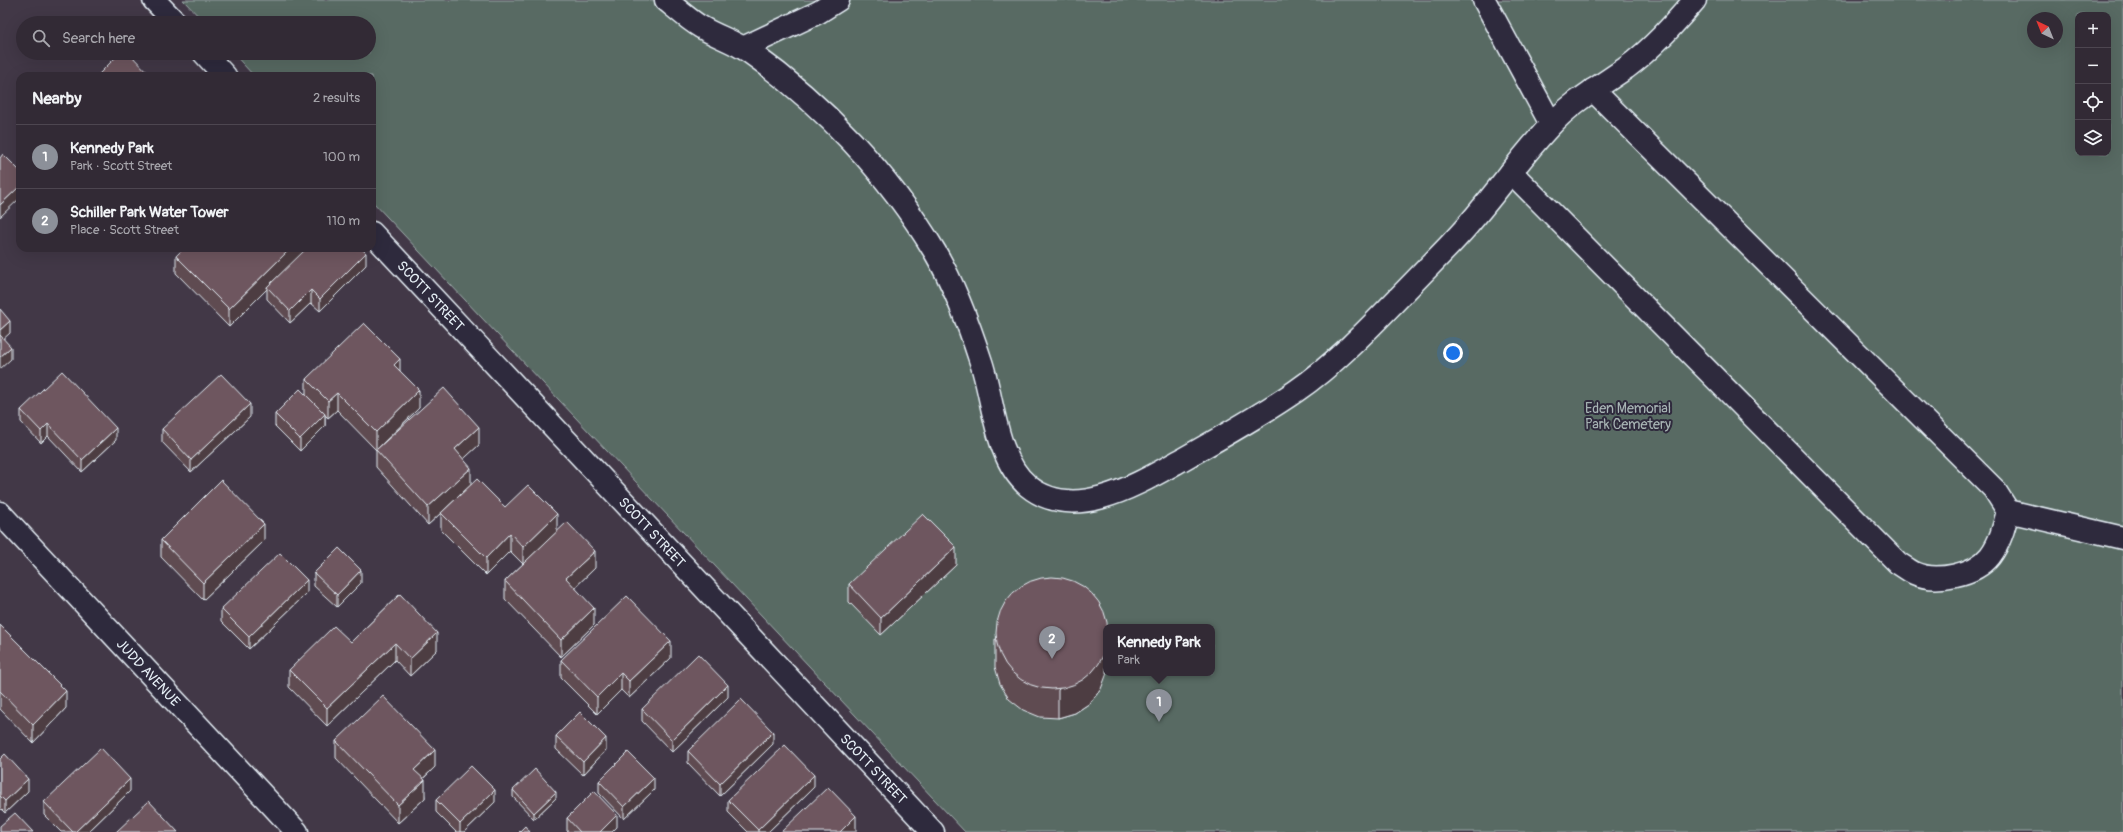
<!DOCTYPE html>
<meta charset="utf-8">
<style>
:root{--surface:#322a35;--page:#3d3641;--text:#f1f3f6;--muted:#a8a7ad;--line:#4d4650;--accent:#8c9099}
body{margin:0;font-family:Pangolin,sans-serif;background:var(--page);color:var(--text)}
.controls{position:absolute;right:12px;top:12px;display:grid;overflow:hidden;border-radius:8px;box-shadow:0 4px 16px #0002}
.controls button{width:36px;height:36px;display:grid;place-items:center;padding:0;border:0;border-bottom:1px solid var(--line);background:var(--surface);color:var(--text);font:20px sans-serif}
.compass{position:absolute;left:2027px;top:12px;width:36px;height:36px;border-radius:50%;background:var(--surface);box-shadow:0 4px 16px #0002;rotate:317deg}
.you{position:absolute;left:1453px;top:353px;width:14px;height:14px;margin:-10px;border:3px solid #fff;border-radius:50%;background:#1a73e8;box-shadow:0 0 0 6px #1a73e833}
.badge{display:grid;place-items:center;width:26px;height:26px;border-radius:50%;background:var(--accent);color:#fff;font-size:13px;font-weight:700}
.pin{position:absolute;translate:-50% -33px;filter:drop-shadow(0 1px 2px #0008)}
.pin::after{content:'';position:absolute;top:21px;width:14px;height:12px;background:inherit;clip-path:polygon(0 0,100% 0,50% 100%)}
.popup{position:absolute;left:1103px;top:624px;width:112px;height:52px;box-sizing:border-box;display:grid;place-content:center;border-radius:8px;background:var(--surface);filter:drop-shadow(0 1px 3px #0005);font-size:13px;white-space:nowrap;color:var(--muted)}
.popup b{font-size:15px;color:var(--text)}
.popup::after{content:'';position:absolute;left:50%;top:100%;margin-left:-8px;border:8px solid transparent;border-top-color:var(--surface)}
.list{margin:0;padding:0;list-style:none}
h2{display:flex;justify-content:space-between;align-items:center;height:52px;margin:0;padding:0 16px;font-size:17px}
h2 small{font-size:13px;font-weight:400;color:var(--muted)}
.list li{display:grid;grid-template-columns:26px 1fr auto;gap:12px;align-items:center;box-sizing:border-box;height:64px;padding:0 16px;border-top:1px solid var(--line)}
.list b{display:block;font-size:15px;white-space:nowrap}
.list p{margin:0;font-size:13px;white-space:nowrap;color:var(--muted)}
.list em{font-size:13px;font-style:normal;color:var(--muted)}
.icon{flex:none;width:22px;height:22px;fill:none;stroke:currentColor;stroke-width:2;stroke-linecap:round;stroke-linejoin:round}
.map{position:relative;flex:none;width:2123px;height:832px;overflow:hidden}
.search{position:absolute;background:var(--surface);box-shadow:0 4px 16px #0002;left:16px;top:16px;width:360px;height:44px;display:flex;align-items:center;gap:10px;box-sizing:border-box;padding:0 14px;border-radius:22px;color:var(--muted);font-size:15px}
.panel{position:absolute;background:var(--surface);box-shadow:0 4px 16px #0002;left:16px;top:72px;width:360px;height:180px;border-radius:12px}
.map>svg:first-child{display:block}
</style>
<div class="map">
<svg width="2123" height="832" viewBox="0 0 2123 832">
<rect width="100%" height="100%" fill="#423847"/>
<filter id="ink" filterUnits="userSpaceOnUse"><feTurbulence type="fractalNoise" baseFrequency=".025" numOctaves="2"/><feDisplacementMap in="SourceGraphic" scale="8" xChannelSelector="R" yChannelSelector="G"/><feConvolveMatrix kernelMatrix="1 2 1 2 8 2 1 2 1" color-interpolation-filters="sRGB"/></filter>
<g filter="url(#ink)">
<path fill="#596b64" stroke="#a0aeae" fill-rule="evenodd" d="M183 0H2123V832H965L372 201V76H254L233 53H369V23H205ZM2078 15H2108V153H2078ZM2033 18H2057V42H2033ZM1106 627H1212V673H1106Z"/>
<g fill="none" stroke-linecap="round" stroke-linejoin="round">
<defs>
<g id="minor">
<path d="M154 0 176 23"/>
<path d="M666 0C677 9 689 20 701 27 716 36 733 41 748 51 823 104 888 173 935 252 955 286 969 325 981 362 994 401 995 458 1028 486 1072 522 1133 487 1174 464 1215 441 1257 418 1296 391 1338 362 1376 321 1411 285 1430 265 1450 246 1468 225 1496 193 1520 158 1549 127 1570 103 1600 86 1626 68 1652 49 1674 24 1695 0"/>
<path d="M1484 0 1551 124"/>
<path d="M743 48 819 12 838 0"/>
<path d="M204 53 225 76"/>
<path d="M1511 172 1898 563C1903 566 1908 570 1914 573 1936 583 1975 575 1990 556 2000 543 2004 527 2008 511L1994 489 1593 90"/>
<path id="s1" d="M372 233 933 832"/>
<path d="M2008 511 2123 538"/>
<path id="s2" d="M0 513 297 832"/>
</g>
</defs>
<use href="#minor" stroke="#e8f1f8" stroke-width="25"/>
<use href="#minor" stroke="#2f2a3d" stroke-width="22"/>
</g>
<path fill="#5f4b51" stroke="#e8f1f8" d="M305 248V250L366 265 320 311 311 303 290 323 267 299V289L229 327 176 273V256Z
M400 371 419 408 376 450 337 410 328 418 325 415V426L300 451 275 426V414L306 396V379Z
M21 410 116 440 82 472 48 436 41 443 21 422Z
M250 417 191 472 162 442V429Z
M479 445 463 459 471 484 505 507 557 532 595 568 575 587 594 625 561 657 505 599V581L523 564 510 551 486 575 441 530V513L455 500 428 525 376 467V450Z
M161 540 264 541 203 600 161 557Z
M956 565 881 635 849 602V584Z
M314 573 361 583 337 607 314 586Z
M307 593 249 649 221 621V609Z
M400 594 437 650 410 676 395 660 327 726 289 687V670L351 642Z
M0 625 66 708 33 743 0 709Z
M995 639 1101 689 1090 703 1075 713 1058 718 1040 717 1023 710 1009 699 1000 684 995 667Z
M671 658 629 698 621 690 597 714 561 678V660Z
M728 697 672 752 642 721V709Z
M556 736 606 750 583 775 556 749Z
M336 741 435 767 423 779 425 798 398 823 336 758Z
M773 744 720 796 688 763V751Z
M0 759 28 791 5 813 0 808Z
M599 781 654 790 624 819 599 793Z
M814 787 768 832H748L728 812V800Z
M513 790 556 798 534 819 513 797Z
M130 791 88 832H61L44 815V802Z
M436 800 495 802 464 832H456L436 812Z
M567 818 617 827 612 832H568L567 831Z"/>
<path fill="#4d3d42" stroke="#e8f1f8" d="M20 186V198L0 217V205Z
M291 248H305V252L267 287V289L229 327V309Z
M366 253V265L320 311V299Z
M311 290V303L290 323V311Z
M10 321V333L0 342V330Z
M11 347V359L0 369V357Z
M400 359V377L394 365Z
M419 390V408L376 450V432Z
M337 393V410L328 418V401Z
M250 404V417L191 472V460Z
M325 414V426L300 451V439Z
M48 424V436L41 443V431Z
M479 427V445L455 467V449Z
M116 428V440L82 472V460Z
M471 468V485L428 525V507Z
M557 514V532L523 564V547Z
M264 524V541L203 600V583Z
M510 533V551L486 575V558Z
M956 547V565L881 635V618Z
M595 551V568L566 596V578Z
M361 570V583L337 607V595Z
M307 580V593L249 649V637Z
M594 608V625L561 657V640Z
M437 633V650L410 676V659Z
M671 641V658L629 698V681Z
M395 643V660L327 726V708Z
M1106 647V673H1107L1101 689 1090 703 1075 713 1058 718V690Z
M621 673V690L597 714V697Z
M728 685V697L672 752V740Z
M66 691V708L33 743V725Z
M773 732V744L720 796V784Z
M606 738V750L583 775V762Z
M435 750V767L414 787V770Z
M814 775V787L768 832H758V830Z
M654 778V790L624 819V807Z
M28 779V791L5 813V801Z
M130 779V791L88 832H75Z
M425 780V798L398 823V805Z
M495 790V802L464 832H460V824Z
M556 792V798L534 819V813Z
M617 815V827L612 832H600Z
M856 816V832H840Z"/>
<path fill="#6e575e" stroke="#e8f1f8" d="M120 53H129L151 76H97Z
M3 154 20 171V186L0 205V158Z
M184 248H291L229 309 176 256Z
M307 248H361L366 253 320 299 311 290 290 311 267 287Z
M0 309 10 321 0 330Z
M364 323 400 359 394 365 419 390 376 432 337 393 328 401 306 379Z
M0 335 11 347 0 357Z
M62 371 116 428 82 460 48 424 41 431 21 410Z
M221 374 250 404 191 460 162 429Z
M444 388 479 427 455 449 471 468 428 507 376 450Z
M300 389 325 414 300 439 275 414Z
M477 479 505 507 528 485 557 514 523 547 510 533 486 558 441 513Z
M221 480 264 524 203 583 161 540Z
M923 514 956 547 881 618 849 584Z
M567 522 595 551 566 578 594 608 561 640 505 581Z
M339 548 361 570 337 595 314 573Z
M280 553 307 580 249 637 221 609Z
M996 633a56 56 0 1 1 112 0a56 56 0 1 1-112 0Z
M400 594 437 633 410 659 395 643 327 708 289 670 334 626 351 642Z
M627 596 671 641 629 681 621 673 597 697 561 660Z
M0 625 66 691 33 725 0 691Z
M698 654 728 685 672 740 642 709Z
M383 696 435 750 414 770 425 780 398 805 336 741Z
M741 699 773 732 720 784 688 751Z
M580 712 606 738 583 762 556 736Z
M785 745 814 775 758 830 728 800Z
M101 748 130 779 75 832H73L44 802Z
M628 752 654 778 624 807 599 781Z
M5 754 28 779 5 801 0 796V759Z
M471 766 495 790 460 824 436 800Z
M535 769 556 792 534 813 513 790Z
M828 787 856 816 840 832H781Z
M594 791 617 815 600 832H580L567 818Z
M149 801 178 832H116Z
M15 813 33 832H0V826Z
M525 826 530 832H519Z"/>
</g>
<g text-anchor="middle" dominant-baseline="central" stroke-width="4" stroke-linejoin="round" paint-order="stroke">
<g font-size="14" fill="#e8f1f8" stroke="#2f2a3d">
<text stroke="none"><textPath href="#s1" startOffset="86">SCOTT STREET</textPath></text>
<text stroke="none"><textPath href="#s1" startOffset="410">SCOTT STREET</textPath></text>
<text stroke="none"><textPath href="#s2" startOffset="218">JUDD AVENUE</textPath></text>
<text stroke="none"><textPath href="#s1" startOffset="734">SCOTT STREET</textPath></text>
</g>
<g font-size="14" fill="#a8b5b5" stroke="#2f2a3d">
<text x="1628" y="408">Eden Memorial<tspan x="1628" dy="16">Park Cemetery</tspan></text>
</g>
</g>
</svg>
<div class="controls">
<button>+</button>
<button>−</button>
<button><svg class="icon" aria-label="locate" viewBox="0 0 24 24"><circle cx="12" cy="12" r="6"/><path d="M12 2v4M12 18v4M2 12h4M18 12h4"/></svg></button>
<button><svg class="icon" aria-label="layers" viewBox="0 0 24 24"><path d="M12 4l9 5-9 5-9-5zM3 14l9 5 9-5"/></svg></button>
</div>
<svg class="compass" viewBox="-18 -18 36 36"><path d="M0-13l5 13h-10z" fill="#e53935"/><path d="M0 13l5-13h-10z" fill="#a8a7ad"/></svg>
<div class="you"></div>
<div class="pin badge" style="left:1159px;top:722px">1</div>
<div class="popup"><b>Kennedy Park</b>Park</div>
<div class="pin badge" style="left:1052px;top:659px">2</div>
<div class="search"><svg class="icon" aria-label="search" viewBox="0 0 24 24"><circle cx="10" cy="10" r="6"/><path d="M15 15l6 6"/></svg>Search here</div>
<section class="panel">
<h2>Nearby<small>2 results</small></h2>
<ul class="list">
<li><span class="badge">1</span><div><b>Kennedy Park</b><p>Park · Scott Street</p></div><em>100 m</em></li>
<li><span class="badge">2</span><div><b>Schiller Park Water Tower</b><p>Place · Scott Street</p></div><em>110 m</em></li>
</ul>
</section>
</div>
